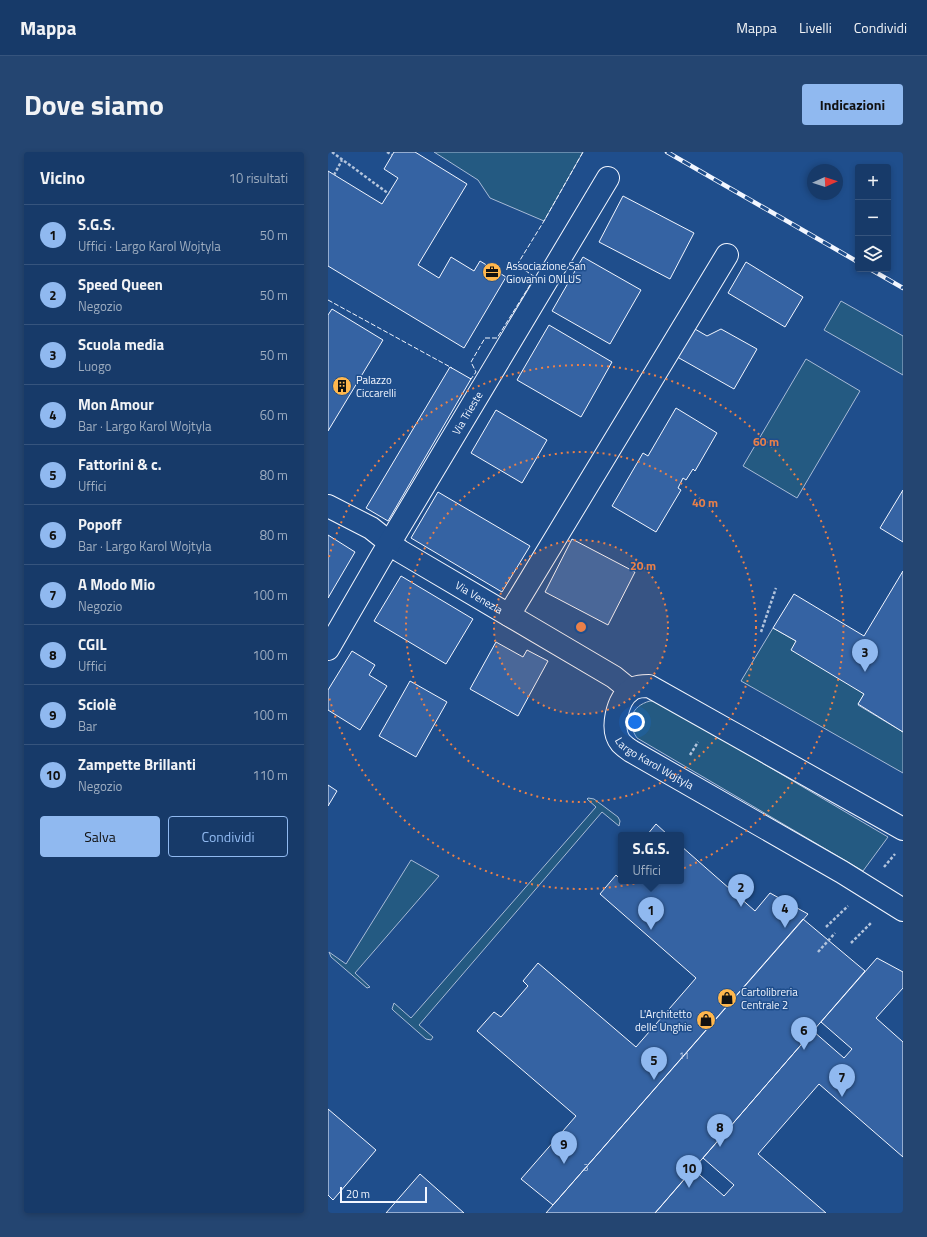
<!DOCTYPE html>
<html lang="it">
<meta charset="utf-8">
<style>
:root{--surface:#173a69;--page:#244571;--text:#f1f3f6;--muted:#9eadc0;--line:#36547d;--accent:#90b9f0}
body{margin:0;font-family:"Titillium Web",sans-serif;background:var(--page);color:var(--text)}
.controls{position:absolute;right:12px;top:12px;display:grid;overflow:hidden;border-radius:4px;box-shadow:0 2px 6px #0003}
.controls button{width:36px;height:36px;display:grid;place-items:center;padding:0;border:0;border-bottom:1px solid var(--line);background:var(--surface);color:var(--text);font:20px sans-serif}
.compass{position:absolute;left:479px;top:12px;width:36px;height:36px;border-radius:50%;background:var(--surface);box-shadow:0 2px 6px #0003;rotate:87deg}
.scale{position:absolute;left:12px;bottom:10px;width:87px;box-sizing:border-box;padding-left:4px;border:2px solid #f2f6ff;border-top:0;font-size:11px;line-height:14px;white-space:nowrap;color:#f2f6ff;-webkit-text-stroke:3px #1f4e8c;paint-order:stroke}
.you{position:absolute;left:307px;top:570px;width:14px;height:14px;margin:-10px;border:3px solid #fff;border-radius:50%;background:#1a73e8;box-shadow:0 0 0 6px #1a73e833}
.badge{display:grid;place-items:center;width:26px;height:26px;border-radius:50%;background:var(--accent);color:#111;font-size:13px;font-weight:700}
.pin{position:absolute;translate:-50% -33px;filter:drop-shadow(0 1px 2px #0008)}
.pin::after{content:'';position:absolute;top:21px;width:14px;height:12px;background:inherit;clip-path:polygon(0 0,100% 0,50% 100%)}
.popup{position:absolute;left:290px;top:680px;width:66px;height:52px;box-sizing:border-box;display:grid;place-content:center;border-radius:4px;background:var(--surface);filter:drop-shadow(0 1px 3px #0005);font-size:13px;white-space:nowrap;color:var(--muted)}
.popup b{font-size:15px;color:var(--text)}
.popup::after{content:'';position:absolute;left:50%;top:100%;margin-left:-8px;border:8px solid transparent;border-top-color:var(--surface)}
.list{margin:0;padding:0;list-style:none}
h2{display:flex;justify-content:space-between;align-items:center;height:52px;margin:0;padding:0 16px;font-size:17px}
h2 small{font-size:13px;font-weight:400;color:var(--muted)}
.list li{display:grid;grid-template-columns:26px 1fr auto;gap:12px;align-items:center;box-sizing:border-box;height:60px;padding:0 16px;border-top:1px solid var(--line)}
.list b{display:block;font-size:15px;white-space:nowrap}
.list p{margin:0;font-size:13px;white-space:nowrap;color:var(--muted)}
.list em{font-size:13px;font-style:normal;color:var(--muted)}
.actions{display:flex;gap:8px;padding:12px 16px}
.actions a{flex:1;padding:9px 0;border:1px solid var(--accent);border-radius:4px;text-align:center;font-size:14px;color:var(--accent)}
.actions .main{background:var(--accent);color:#111}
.icon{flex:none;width:22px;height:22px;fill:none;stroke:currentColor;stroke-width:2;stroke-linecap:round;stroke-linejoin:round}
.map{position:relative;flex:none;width:575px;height:1061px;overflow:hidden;border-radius:4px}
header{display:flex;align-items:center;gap:24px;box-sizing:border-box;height:56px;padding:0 20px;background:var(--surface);border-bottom:1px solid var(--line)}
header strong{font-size:19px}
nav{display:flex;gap:22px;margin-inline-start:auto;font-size:14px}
.intro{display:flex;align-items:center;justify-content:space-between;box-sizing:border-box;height:96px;padding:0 24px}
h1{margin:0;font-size:28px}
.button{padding:10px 18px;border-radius:4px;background:var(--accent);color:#111;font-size:14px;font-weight:700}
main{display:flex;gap:24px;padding:0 24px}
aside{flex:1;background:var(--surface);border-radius:4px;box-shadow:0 2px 6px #0003}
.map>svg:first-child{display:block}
</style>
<header>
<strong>Mappa</strong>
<nav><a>Mappa</a><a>Livelli</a><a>Condividi</a></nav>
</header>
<div class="intro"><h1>Dove siamo</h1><a class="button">Indicazioni</a></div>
<main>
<aside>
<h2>Vicino<small>10 risultati</small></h2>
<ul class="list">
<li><span class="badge">1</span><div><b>S.G.S.</b><p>Uffici · Largo Karol Wojtyla</p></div><em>50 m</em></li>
<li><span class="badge">2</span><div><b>Speed Queen</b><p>Negozio</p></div><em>50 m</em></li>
<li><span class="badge">3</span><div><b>Scuola media</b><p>Luogo</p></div><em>50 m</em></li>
<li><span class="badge">4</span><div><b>Mon Amour</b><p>Bar · Largo Karol Wojtyla</p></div><em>60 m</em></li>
<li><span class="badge">5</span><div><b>Fattorini &amp; c.</b><p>Uffici</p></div><em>80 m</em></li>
<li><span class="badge">6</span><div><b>Popoff</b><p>Bar · Largo Karol Wojtyla</p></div><em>80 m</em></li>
<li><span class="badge">7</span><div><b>A Modo Mio</b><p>Negozio</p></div><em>100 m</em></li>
<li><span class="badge">8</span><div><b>CGIL</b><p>Uffici</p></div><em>100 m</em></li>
<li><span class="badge">9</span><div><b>Sciolè</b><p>Bar</p></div><em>100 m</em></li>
<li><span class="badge">10</span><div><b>Zampette Brillanti</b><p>Negozio</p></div><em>110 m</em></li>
</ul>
<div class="actions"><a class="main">Salva</a><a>Condividi</a></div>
</aside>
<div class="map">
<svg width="575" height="1061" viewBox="0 0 575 1061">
<rect width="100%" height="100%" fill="#1f4e8c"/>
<path fill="#245a82" stroke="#a8bbd7" d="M106 0H255L216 69 162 46 150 28Z
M513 149 575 184V223L496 178Z
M478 207 532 239 469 346 415 314Z
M445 476 468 489 536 542 530 553 575 580V621L413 529Z
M322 549H329L560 685 535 719 309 586C298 570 303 554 322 549Z
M260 646 266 647 290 665 292 669 291 674 274 660 91 873 105 885 103 888 98 887 66 859 64 857 66 851 83 866 268 655 259 647Z
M83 708 111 724 27 821 42 835 39 836 3 805 1 800 18 812Z"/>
<path fill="#3563a3" stroke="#f2f6ff" d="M66 0H87L139 32 90 113 111 126 123 105 146 119 152 109 178 125 136 196 0 114V19L54 52 70 26 56 17Z
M295 44 366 81 342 127 271 90Z
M255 105 313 138 282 192 224 159Z
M418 110 475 145 457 175 400 141Z
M4 157 55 188 0 279V163Z
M221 173 284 210 253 265 189 228Z
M360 173 379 184 393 177 429 197 406 237 344 202Z
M122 215 143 227 60 369 38 356Z
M348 256 389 281 367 319 365 317 358 328 355 326 350 336 353 338 328 380 284 354 315 301 320 304Z
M168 258 219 288 194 331 143 301Z
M575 338V390L552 376Z
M110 340 202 394 174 440 83 386Z
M0 383 27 400 0 446Z
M244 387 307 420 280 473 217 440Z
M575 419V580L530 552 536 542 463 498 468 489 445 476 466 442 536 484Z
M73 424 145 467 118 512 46 469Z
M168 490 195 505 199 498 220 509 190 564 142 537Z
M24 499 47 513 41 523 59 534 32 578 0 558V538Z
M82 529 119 550 88 605 51 584Z
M0 633 9 639 0 654Z
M328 672 340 683H319Z
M353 694 427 759 442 741 480 762 225 1053 193 1027 248 964 149 879 166 860 173 865 200 834 195 829 210 811 308 895 368 826 272 742 288 723 291 726 293 724V729H353Z
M475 767 537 819 335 1052 327 1061H218Z
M549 806 575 820V836L548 866 575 890V1005L491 932 430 1002 498 1061H327L365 1017 396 1044 406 1033 375 1006 485 879 516 906 524 897 493 870Z
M0 957 48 998 5 1048 0 1043Z
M92 1022 136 1061H58Z"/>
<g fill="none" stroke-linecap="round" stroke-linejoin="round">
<defs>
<g id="street">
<path id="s1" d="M0 354 43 376 72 399 286 525 302 538"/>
<path d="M181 463 399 103"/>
<path id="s2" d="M0 497 52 407 280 26"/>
<path id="s3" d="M575 677 321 534C315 534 308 534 303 538 289 547 282 578 293 591 296 594 300 597 303 599L514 720 575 758"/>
</g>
</defs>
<use href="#street" stroke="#f2f6ff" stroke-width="24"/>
<path stroke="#b3c4dc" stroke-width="2.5" stroke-dasharray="3 2" stroke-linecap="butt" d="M4 0 61 42
M59 0 64 3
M6 23 14 8
M433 480 448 436
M362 603 370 590
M556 715 567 702
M498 775 520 754
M523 791 544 770
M490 800 507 781"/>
<use href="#street" stroke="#1f4e8c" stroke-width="22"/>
<defs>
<path id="rail" d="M339 0 530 110
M542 117 575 136"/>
</defs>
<use href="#rail" stroke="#f2f6ff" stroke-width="4.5"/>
<use href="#rail" stroke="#1f4e8c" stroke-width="3" stroke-dasharray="9" stroke-linecap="butt"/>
<path stroke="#f2f6ff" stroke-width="1" stroke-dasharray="5 2" stroke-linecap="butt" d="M0 148 124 216
M142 226 143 227 148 220 143 210 157 186H169L207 125 189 113 216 69 255 0"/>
</g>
<circle cx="253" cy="475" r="87" fill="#ea8049" fill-opacity=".12"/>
<g fill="none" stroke="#ea8049" stroke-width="2" stroke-dasharray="2 4">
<circle cx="253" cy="475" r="87"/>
<circle cx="253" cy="475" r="175"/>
<path d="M1 405A262 262 0 1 1 1 545"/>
</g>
<defs>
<symbol id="office-disc" viewBox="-11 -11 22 22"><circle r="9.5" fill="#ffb74d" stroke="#1f4e8c"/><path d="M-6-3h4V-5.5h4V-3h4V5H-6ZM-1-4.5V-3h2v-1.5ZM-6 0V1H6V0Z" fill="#111"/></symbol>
<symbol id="building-disc" viewBox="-11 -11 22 22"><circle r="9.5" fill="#ffb74d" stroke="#1f4e8c"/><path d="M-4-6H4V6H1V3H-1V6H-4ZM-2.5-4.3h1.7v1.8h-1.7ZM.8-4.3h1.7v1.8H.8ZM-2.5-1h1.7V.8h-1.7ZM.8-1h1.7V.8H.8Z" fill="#111"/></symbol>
<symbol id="shop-disc" viewBox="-11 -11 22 22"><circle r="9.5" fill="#ffb74d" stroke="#1f4e8c"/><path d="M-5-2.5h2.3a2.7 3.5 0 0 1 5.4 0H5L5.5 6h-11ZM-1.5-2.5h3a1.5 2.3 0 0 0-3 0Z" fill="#111"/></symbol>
</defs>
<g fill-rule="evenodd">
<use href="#office-disc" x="153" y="109" width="22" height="22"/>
<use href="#building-disc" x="3" y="223" width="22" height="22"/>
<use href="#shop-disc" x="388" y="835" width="22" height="22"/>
<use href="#shop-disc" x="367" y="857" width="22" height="22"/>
</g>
<g text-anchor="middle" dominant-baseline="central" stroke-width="3" stroke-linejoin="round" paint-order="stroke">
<g font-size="9" fill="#c3d1e8">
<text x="356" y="903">11</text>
<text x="258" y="1015">3</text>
</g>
<g font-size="11" fill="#f2f6ff" stroke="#1f4e8c" text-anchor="start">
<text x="178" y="114">Associazione San<tspan x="178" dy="13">Giovanni ONLUS</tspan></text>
<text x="28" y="228">Palazzo<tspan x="28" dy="13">Ciccarelli</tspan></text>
<text x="413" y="840">Cartolibreria<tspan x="413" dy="13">Centrale 2</tspan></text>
<text x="364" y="862" text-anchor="end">L'Architetto<tspan x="364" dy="13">delle Unghie</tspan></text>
</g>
<g font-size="11" fill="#f2f6ff" stroke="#1f4e8c">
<text stroke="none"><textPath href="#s2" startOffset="274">Via Trieste</textPath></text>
<text stroke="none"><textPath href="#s1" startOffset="177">Via Venezia</textPath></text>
<text stroke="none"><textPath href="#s3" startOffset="408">Largo Karol Wojtyla</textPath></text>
</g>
</g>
<circle cx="253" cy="475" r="6" fill="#ea8049" stroke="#1f4e8c" stroke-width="2"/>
<g font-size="12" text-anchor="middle" font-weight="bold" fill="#ea8049" stroke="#1f4e8c" stroke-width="3" stroke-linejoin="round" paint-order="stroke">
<text x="438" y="294">60 m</text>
<text x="377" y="355">40 m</text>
<text x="315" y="418">20 m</text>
</g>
</svg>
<div class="controls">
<button>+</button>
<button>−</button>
<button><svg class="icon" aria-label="layers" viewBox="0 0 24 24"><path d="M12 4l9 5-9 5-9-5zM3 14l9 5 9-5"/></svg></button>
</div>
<svg class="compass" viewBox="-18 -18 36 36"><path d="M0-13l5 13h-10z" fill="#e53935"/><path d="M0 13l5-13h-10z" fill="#9eadc0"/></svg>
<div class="scale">20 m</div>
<div class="you"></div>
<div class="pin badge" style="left:323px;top:778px">1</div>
<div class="popup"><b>S.G.S.</b>Uffici</div>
<div class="pin badge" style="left:413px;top:755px">2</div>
<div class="pin badge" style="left:537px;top:520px">3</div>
<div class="pin badge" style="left:457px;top:776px">4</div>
<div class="pin badge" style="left:326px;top:928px">5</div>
<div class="pin badge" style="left:476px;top:898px">6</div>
<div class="pin badge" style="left:514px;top:945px">7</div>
<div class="pin badge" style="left:392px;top:995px">8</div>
<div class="pin badge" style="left:236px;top:1012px">9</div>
<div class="pin badge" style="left:361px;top:1036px">10</div>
</div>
</main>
